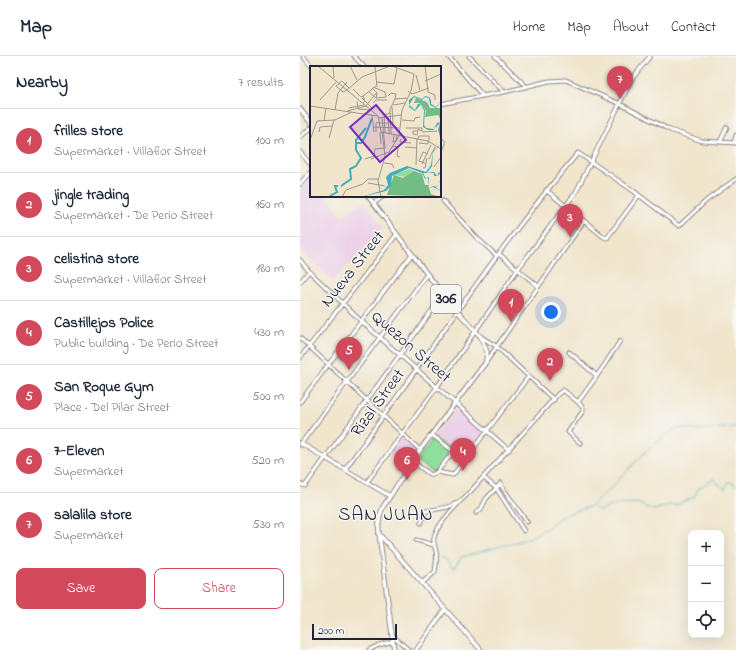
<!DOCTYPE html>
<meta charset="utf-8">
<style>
:root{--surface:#fff;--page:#f6f6f7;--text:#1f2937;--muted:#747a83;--line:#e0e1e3;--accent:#d1495b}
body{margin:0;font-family:"Indie Flower",sans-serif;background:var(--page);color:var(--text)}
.controls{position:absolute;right:12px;bottom:12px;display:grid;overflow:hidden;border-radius:8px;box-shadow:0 4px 16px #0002}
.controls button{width:36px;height:36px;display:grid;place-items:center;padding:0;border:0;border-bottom:1px solid var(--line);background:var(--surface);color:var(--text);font:20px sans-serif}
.scale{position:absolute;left:12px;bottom:10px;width:85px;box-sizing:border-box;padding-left:4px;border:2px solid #22223b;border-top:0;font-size:11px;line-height:14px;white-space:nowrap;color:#22223b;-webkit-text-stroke:3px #f6f6f2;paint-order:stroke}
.you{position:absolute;left:251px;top:256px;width:14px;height:14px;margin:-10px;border:3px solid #fff;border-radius:50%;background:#1a73e8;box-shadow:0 0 0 6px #1a73e833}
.badge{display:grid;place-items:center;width:26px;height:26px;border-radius:50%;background:var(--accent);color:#fff;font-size:13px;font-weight:700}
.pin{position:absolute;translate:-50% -33px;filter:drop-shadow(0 1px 2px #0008)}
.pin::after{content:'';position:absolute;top:21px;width:14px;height:12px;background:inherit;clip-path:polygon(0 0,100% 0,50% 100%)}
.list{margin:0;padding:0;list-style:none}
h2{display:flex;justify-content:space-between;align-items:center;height:52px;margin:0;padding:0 16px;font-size:17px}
h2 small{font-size:13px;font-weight:400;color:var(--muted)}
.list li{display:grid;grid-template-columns:26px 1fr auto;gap:12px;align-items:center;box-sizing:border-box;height:64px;padding:0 16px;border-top:1px solid var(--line)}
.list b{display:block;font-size:15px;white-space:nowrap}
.list p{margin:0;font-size:13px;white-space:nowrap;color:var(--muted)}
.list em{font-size:13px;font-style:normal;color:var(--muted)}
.actions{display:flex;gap:8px;padding:12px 16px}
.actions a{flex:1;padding:9px 0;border:1px solid var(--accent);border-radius:8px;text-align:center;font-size:14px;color:var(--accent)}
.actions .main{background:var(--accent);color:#fff}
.icon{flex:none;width:22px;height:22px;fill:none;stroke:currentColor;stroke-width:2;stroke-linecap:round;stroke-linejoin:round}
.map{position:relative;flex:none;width:436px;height:594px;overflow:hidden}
header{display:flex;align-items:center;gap:24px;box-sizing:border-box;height:56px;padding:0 20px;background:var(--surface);border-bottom:1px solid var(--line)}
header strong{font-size:19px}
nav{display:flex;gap:22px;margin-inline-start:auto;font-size:14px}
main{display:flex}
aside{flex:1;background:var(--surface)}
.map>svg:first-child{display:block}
</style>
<header>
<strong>Map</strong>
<nav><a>Home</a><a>Map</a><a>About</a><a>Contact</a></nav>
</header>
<main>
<aside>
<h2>Nearby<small>7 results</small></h2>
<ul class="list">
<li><span class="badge">1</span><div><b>frilles store</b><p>Supermarket · Villaflor Street</p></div><em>100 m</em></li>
<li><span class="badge">2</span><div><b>jingle trading</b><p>Supermarket · De Perio Street</p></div><em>160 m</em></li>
<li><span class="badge">3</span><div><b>celistina store</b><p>Supermarket · Villaflor Street</p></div><em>180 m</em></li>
<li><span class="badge">4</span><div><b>Castillejos Police</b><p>Public building · De Perio Street</p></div><em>430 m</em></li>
<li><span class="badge">5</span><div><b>San Roque Gym</b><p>Place · Del Pilar Street</p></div><em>500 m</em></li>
<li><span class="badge">6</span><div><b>7-Eleven</b><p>Supermarket</p></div><em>520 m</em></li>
<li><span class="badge">7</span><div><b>salalila store</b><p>Supermarket</p></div><em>530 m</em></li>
</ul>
<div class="actions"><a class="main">Save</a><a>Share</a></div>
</aside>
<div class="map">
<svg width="436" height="594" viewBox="0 0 436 594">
<rect width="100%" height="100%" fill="#f6f6f2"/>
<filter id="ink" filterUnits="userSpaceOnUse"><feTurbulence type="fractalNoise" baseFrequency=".025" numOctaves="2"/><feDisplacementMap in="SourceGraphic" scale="8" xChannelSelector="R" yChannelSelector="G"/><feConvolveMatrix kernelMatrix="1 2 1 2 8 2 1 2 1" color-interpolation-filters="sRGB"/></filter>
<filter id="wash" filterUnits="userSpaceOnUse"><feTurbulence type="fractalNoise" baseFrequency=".012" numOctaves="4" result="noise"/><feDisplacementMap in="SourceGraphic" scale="16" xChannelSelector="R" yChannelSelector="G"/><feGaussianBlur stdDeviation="0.9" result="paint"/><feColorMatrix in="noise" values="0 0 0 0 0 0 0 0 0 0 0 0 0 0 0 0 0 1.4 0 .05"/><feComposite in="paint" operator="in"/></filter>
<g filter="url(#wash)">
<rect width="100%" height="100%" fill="#f1e5cc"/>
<path fill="#edd1e9" d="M11 122V140H26L43 160 64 145 83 171 33 225 0 194V134Z
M156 353 185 377 164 403 134 379Z
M103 381 118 394 107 411 88 399Z"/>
<path fill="#8ede9d" stroke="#58806c" d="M134 381 151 395 137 415 132 416 117 405Z"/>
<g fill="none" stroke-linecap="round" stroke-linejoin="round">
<path stroke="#3fadbd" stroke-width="1" d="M292 451 299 455 302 454 316 448 337 447 351 453 355 454 368 449H376L394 441 398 433 413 423H415L417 427 425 433 429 425 436 429
M140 502 146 503 152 512H154L162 501 227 483 247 472 260 461 291 450 311 432 347 394 373 374 379 372 398 374 436 371"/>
</g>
</g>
<g filter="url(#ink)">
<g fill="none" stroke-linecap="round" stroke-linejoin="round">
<defs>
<path id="minor" d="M3 0 12 11
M54 0 64 11
M148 0 183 40
M169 0 204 36
M195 0 227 31
M140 48 204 36 249 25 266 24 320 48 370 74 402 85 436 87
M0 81 11 72
M140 82 144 87 140 96
M420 86 427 71
M434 87 436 79
M0 96 11 109
M246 134 304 181 307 182 339 139
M143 145 176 181 197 200
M74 147 84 140
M199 198 238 230
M0 204 9 215 61 265 209 394
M0 226 9 215
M181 281 196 290 254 344
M0 282 120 394
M269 296 297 320
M0 302 97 178
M186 306 284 165
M0 346 112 198
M132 379 165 404
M280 387 268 376 283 355V352L278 346 297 320 320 285
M0 389 127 218
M113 406 131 419 137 416 153 396
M45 413C123 308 193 196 278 97L335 136 379 170 407 144 436 123
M137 416 153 419 229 320
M184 422 196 432 224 475
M67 426 137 331 218 213 276 136 332 23 350 0
M0 428 5 430 143 239
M200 428 227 466
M176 457 181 453 186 443 201 427
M121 467 126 455 148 451 157 447
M116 484 134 489
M122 527 135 516C136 510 137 501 136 495 135 491 133 487 134 482 136 469 160 445 170 436L258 338 263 334 278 346
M92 579 109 594
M69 594 79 589 93 585
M116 594 145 554"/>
<path id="major" d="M0 53 11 67
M0 128 11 116
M68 140 143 239 181 281 187 296 186 306 120 394 83 451C79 460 78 467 79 477L94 594
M0 387 90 440
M79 478 181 594"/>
</defs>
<use href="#minor" stroke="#8a8484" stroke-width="5"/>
<use href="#major" stroke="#8a8484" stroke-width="5.5"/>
<use href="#minor" stroke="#fff" stroke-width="3"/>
<use href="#major" stroke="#fff" stroke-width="3.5"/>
</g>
</g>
<g text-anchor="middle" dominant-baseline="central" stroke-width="3" stroke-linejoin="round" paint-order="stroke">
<rect fill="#f6f6f2" stroke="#626272" stroke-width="1" x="131" y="229" width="30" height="28" rx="3"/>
<g font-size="16" font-weight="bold" fill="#22223b">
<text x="146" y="243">306</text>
</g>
<g font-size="17" fill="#22223b" stroke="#f6f6f2">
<text transform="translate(53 213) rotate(-52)">Nueva Street</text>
<text transform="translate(111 291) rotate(41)">Quezon Street</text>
<text transform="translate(78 347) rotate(-54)">Rizal Street</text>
</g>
<g font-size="19" letter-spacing="1" fill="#22223b" stroke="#f6f6f2">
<text x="86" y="459">SAN JUAN</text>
</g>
</g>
<g transform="translate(10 10)">
<rect width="131" height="131" fill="#f1e5cc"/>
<path d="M99 103 104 105 95 111 84 109Z" fill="#8ede9d"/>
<path d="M106 32 117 36 120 42H131V54L128 49 115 51 116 45 112 37H104ZM104 105 112 108 115 119H118L121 128 130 131 77 129 84 109 93 112Z" fill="#72bd84"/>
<path d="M104 30 112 33 115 30 119 31 121 34V38L126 41 131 35 126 42 120 39 119 32 115 31 112 34 104 31 99 39 105 44 108 38 112 37 115 44 114 59 116 62 124 63 127 57 131 56V74L128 64 130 57 123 64H118L113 61 114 44 111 38 105 45 99 41V34ZM131 78 123 86 122 100 117 107 124 106 127 110 129 106 131 107 127 110H124V107H113L116 113 117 111H119V122L123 120 127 121 129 116 131 113 126 122 130 124 131 125 123 121 119 122 118 111 115 113 112 107 99 102 82 110 81 120 76 125 51 131 74 124 78 119 76 111 80 107 97 100 116 106 121 99 123 85Z" fill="#3fadbd"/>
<path fill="none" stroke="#3fadbd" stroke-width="2" d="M47 77H51L55 71 62 52M31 120 41 113 40 103 46 100 51 92 46 84V74L56 62M20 130 27 126 25 120H28"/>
<path fill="none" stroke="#9e9792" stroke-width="1" d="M8 0 68 50 71 66 118 75 131 83M23 0 24 12M40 0 47 14M65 0 67 21M82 0 104 8 101 25 92 44 89 70M115 0 118 26 125 29V34M106 9 110 24M115 15 131 8M66 16 84 18 87 2M62 22 67 27 66 32M43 23 51 31 53 30M37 24 33 26 26 20 32 15 39 22M37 24 52 11 80 0M98 25 102 28 119 22M59 26 66 32 76 31 75 26 63 21M78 30 81 27 86 28 85 33M52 32 62 42M10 34 26 16M47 35 48 43 60 44M53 37 55 35 53 30 66 20M63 37 66 34H77M83 39 95 37M0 40 67 50M39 42 54 39M25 44 28 27 37 16M37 45 56 40 67 26M62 49 64 66M78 51 79 68M68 52 91 49M92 54 104 55 105 52 110 51M14 55 16 42M69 57H83L82 41M64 61 89 62M96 62H112V65L108 63M108 65H103V68L107 69 108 65V63M9 66 10 61 22 60M66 66V57L69 56M70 66 71 78M112 66 127 65M75 67 74 49 80 47M81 68 80 43 85 33 97 32M84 69 83 76 86 75 87 69M19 72 24 54M91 73 90 76 101 77M108 73 109 70H119V75M0 74 7 55 25 54 42 46M109 77 118 78V75M83 80 88 81 87 90 90 91M95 81 107 82M55 93 64 90 65 83 75 82 72 52M61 93 79 86 89 70M119 93 125 81M74 97 82 98 84 102M115 97 109 95 113 86 118 88M112 98 121 79M106 99 107 73M124 101 131 91M113 102H115L117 92M58 117 75 120M32 131 36 124 53 118 58 113H68M71 131 68 115 75 90 72 66"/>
<path fill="#7b2cbf" fill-opacity="0.15" stroke="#7b2cbf" stroke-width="2" d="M66 39 96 74 70 96 40 61Z"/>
<rect width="131" height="131" fill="none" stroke="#22223b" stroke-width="2"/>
</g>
</svg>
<div class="controls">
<button>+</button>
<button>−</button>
<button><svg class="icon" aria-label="locate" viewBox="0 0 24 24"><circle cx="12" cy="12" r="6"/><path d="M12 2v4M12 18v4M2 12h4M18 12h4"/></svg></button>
</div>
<div class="scale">200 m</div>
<div class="you"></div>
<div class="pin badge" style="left:211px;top:266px">1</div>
<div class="pin badge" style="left:250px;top:325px">2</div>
<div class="pin badge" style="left:270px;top:181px">3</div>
<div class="pin badge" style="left:163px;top:415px">4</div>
<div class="pin badge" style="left:49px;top:314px">5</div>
<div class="pin badge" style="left:107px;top:424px">6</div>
<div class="pin badge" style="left:320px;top:43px">7</div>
</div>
</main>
